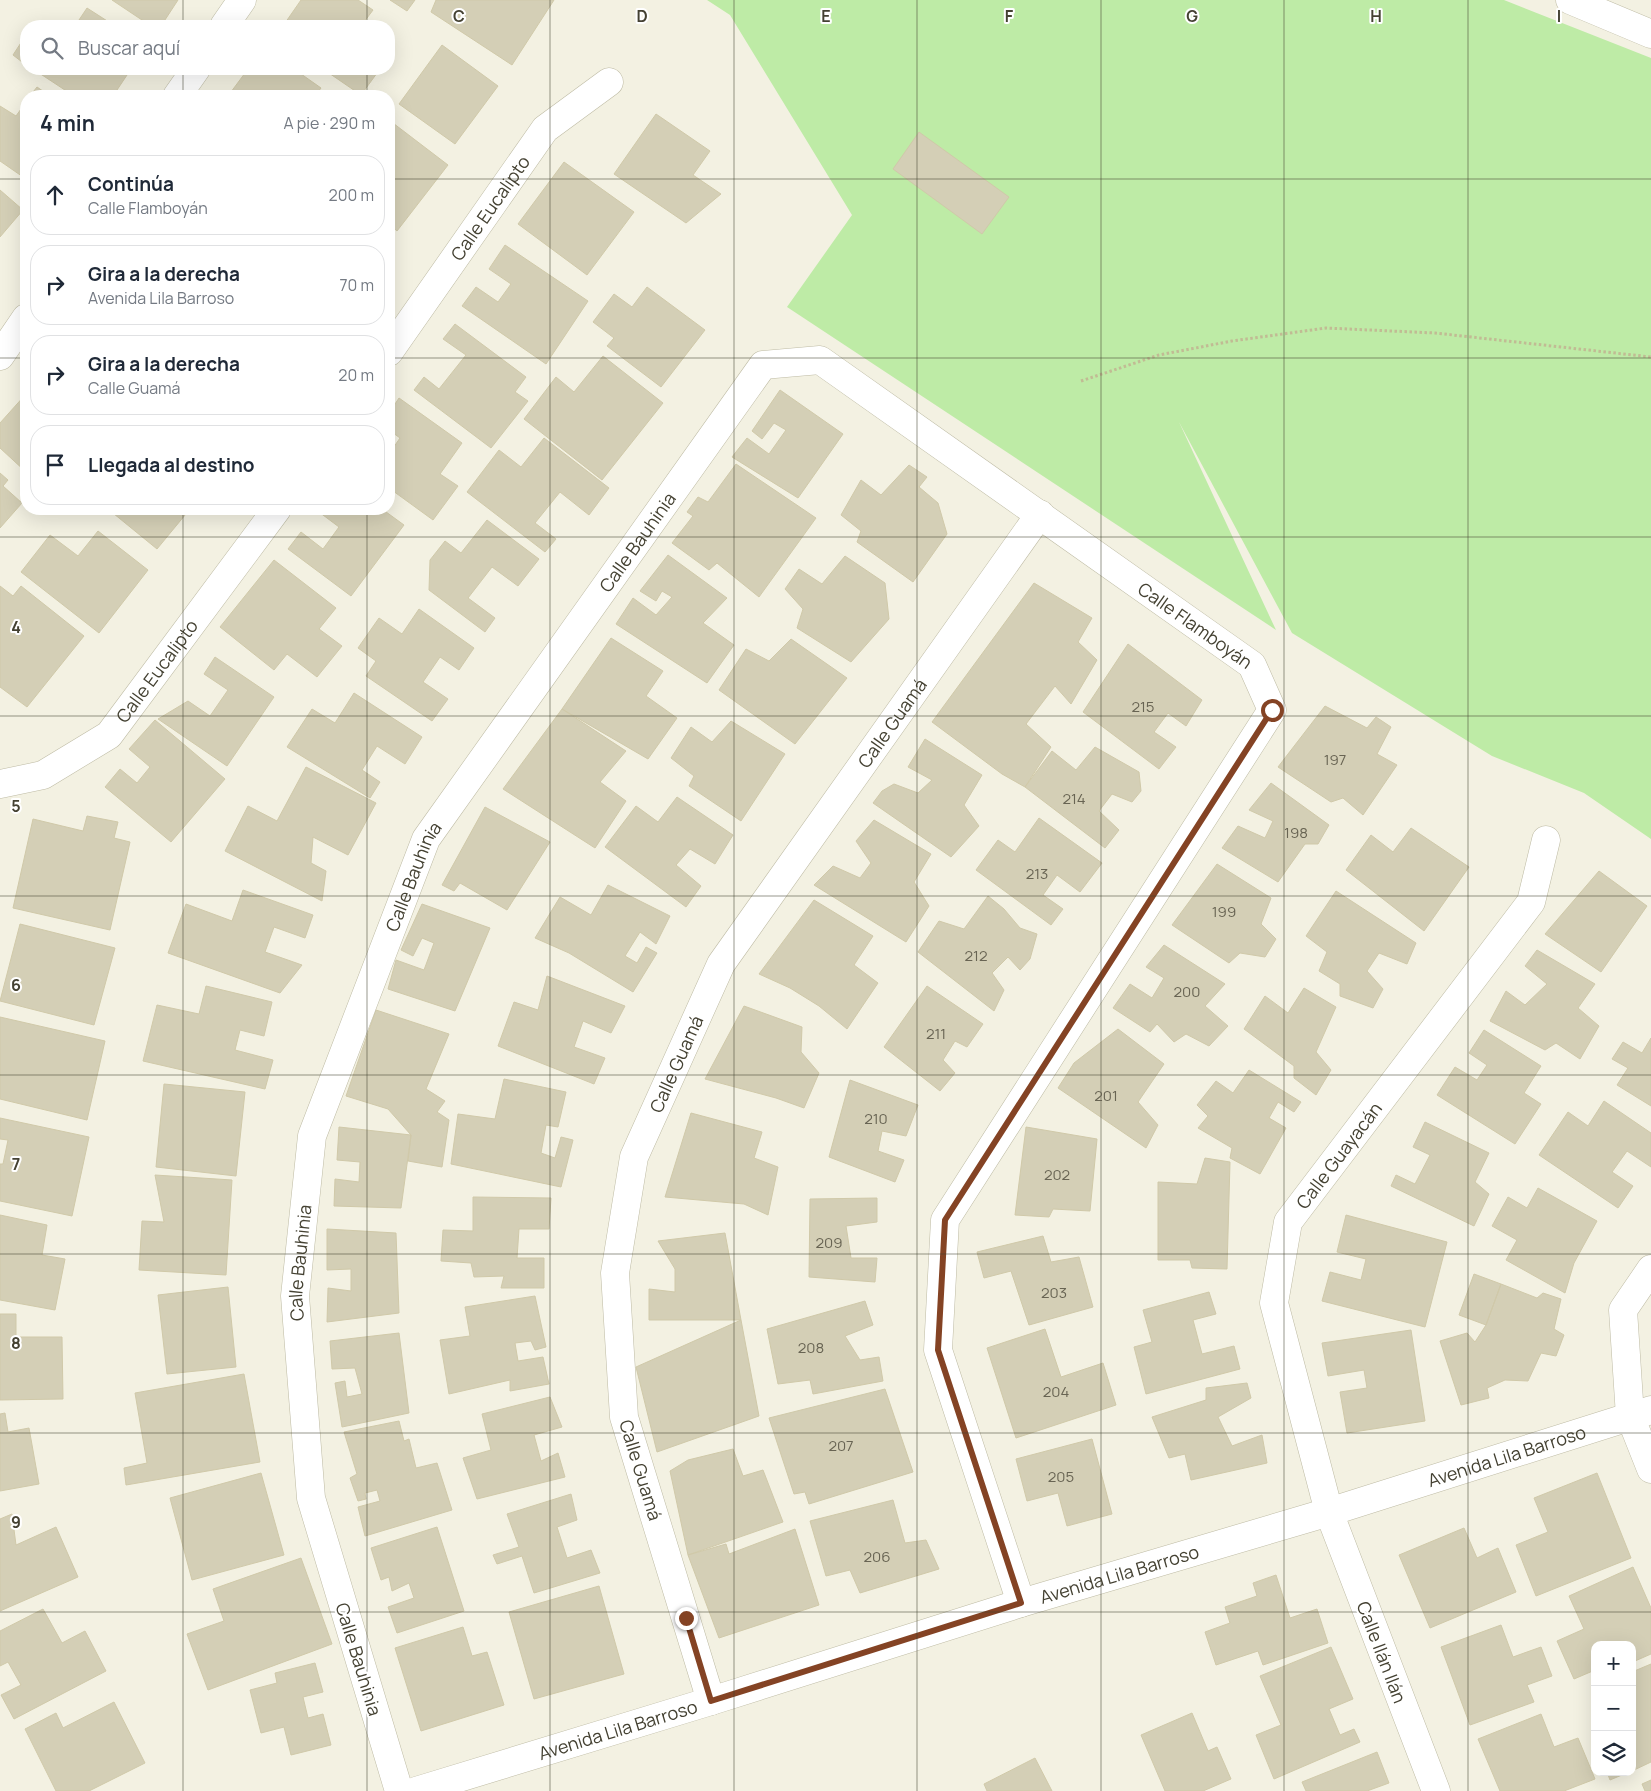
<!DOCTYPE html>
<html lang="es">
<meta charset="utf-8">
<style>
:root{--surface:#fff;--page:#f2f2f3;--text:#1f2937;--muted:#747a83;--line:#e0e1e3}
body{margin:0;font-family:Manrope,sans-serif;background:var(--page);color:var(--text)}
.controls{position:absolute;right:15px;bottom:15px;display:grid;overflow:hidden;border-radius:10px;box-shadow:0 5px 20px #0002}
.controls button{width:45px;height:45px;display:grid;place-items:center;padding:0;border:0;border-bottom:1px solid var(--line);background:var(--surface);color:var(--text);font:25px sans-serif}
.stop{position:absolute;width:15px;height:15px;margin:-11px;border:4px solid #844324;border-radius:50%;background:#fff}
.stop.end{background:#844324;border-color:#fff;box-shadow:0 1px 5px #0008}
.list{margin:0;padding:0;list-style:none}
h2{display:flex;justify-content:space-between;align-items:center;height:65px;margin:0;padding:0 20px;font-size:21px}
h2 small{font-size:16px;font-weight:400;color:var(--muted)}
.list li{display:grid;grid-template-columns:32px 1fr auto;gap:15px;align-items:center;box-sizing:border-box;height:80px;margin:0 10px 10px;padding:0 10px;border:1px solid var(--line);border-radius:20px}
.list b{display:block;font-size:19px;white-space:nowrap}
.list p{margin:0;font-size:16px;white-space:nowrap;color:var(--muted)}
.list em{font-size:16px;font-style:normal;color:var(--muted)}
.icon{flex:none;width:28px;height:28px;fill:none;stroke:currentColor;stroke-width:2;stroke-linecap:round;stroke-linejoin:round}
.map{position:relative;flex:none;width:1651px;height:1791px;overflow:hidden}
.search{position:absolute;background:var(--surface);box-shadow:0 5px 20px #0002;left:20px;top:20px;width:375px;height:55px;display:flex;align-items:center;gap:12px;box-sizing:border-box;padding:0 18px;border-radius:20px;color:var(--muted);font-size:19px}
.panel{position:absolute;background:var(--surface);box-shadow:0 5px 20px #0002;left:20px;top:90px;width:375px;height:425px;border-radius:20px}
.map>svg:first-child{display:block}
</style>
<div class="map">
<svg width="1651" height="1791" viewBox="0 0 1651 1791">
<rect width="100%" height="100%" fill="#f3f1e2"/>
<path fill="#beeba6" d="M707 0H1504L1651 58V839L1584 793 1492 756 1292 633 1179 422 1276 630 787 307 852 215 730 15Z"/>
<path fill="#d4cfb6" stroke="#d0c9a9" d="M112 0H178L161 26H151Z
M301 0H358L373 10 361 26H283Z
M390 0H415L407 11Z
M436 0H554L512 65 431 12Z
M87 8 115 26H75Z
M26 35V65L13 55Z
M442 45 498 86 455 144 399 104Z
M33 69H131L113 96H74Z
M248 69H294L321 88 315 96H228Z
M323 69H380L361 95Z
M37 87 50 96H30Z
M26 102V179L0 161V106L16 116Z
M656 114 710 151 693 175 721 194 686 223 614 174Z
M389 120 448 165 397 231 389 224Z
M919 132 1009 197 982 234 893 169Z
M564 162 634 212 587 275 518 224Z
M0 190 23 210 0 237Z
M505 245 588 301 546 364 462 306 476 287 498 302 511 284 489 269Z
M647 287 705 330 661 387 607 346 614 338 593 322 614 294 632 307Z
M455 324 526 377 515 392 528 401 491 448 414 390 424 377 439 389 466 355 443 339Z
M603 356 663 403 602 480 524 419 556 377 574 392Z
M780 390 843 434 798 498 732 457 747 438 769 454 786 430 774 423 762 439 752 431Z
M26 394V472L0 448V423Z
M399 398 462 443 440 474 458 486 433 520 389 488V454L400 438 389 430V413Z
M544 438 609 488 589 515 560 492 535 523 556 539 545 552 467 492 499 450 521 467Z
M736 464 816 518 759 597 717 563 709 570 672 543 693 516 687 512 698 497 708 502Z
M909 465 927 477 919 487 938 503 947 534 913 582 857 542 861 531 841 515 861 480 881 495Z
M0 473 8 480 3 486 22 503 0 528Z
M108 509H190L157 549Z
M315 509H382L404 525 351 596 288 549 301 532 323 549 339 527Z
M487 520 539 559 518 586 492 567 468 598 495 618 485 632 429 590 430 560 445 541 461 553Z
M98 531 148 570 99 633 21 572 50 535 78 556Z
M668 555 727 598 703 623 734 645 707 683 616 624 633 598 656 615 672 597 662 591 656 601 640 591Z
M845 556 885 583 889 619 851 662 797 628 803 609 785 589 799 569 822 584Z
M274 560 336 608 319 629 342 646 317 677 287 654 274 670 220 627Z
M1034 583 1092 618 1078 642 1097 660 1071 704 1055 686 1026 724 1051 747 1025 787 1002 774 932 722Z
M0 586 13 596 21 586 84 636 27 707 0 687Z
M419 609 474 648 459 670 440 657 423 682 448 699 432 721 366 676 376 661 358 648 379 618 402 634Z
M611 638 663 671 646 696 677 718 648 759 562 709Z
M791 639 847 678 795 744 719 690 746 649 769 661Z
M1128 644 1202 700 1186 726 1168 713 1154 732 1176 747 1159 769 1083 712Z
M215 657 274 697 227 766 158 719 188 701 210 716 228 690 204 674Z
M354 693 422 737 405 764 377 746 362 770 380 782 370 798 287 747 312 709 335 723Z
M1325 706 1367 728 1376 717 1391 727 1377 754 1397 765 1363 815 1343 798 1331 802 1278 767Z
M562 709 626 751 600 782 626 801 595 848 503 789Z
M155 720 225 779 171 842 105 787 120 769 137 783 150 767 129 749Z
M731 721 785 754 741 821 689 786 694 776 671 758 691 727 712 742Z
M925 739 982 775 964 805 979 826 951 857 873 803 882 791 894 784 918 793 932 780 908 767Z
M1095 747 1139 772 1141 791 1132 802 1112 794 1099 811 1119 830 1105 848 1025 787 1052 751 1076 770Z
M306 767 376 803 348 855 313 837 311 863 326 871 322 901 225 851 248 806 277 821Z
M1271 783 1329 825 1318 844H1305L1278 882 1222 848 1238 826 1265 838 1273 821 1249 810Z
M677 797 733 835 715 864 690 849 676 865 701 886 686 907 605 847 636 806 658 822Z
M485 807 550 842 507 910 460 883 454 891 442 885Z
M87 816 118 822 114 838 130 842 110 930 13 908 33 819 83 831Z
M1039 818 1102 863 1080 892 1057 875 1043 895 1063 909 1051 925 976 870 998 840 1015 852Z
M874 820 931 854 914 882 929 906 906 942 814 885 833 866 860 878 871 863 856 841Z
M1411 828 1469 867 1424 931 1346 870 1371 835 1393 852Z
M1217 864 1271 898 1261 924 1276 939 1265 957 1240 953 1229 963 1172 925Z
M1599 871 1647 906 1601 972 1545 934Z
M608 885 670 916 656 944 640 932 625 956 637 963 646 947 657 953 633 992 569 953 535 938 560 897 591 915Z
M243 890 313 915 305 938 274 927 265 952 302 965 280 993 168 953 186 904 232 921Z
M1336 891 1416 943 1407 964 1379 953 1367 971 1383 989 1373 1008 1340 996V984L1319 971 1327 952 1306 936Z
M988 896 1004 909 1020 928 1037 934 1030 959 1020 970 1008 957 992 973 1004 990 994 1011 918 952 939 921 964 929Z
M814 900 873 936 854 965 878 983 847 1029 819 1006 790 988 759 974Z
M422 904 490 928 455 1011 388 989 396 960 424 970 434 943 422 938 413 956 401 950Z
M20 924 115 948 94 1025 0 1001Z
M1164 945 1225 984 1205 1006 1228 1026 1209 1046 1186 1034 1174 1042 1157 1024 1150 1032 1113 1008 1130 984 1152 998 1164 978 1146 967Z
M1537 950 1595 984 1578 1008 1599 1026 1580 1059 1556 1043 1545 1050 1490 1021 1506 991 1525 1005 1547 984 1525 966Z
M547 976 625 1006 611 1033 583 1021 574 1047 605 1058 594 1084 498 1046 514 1002 538 1010Z
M206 986 272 1002 264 1036 240 1030 235 1050 273 1060 265 1089 143 1061 157 1005 199 1014Z
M927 986 983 1024 967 1047 955 1041 943 1060 955 1073 940 1091 884 1047Z
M1304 988 1336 1007 1316 1052 1331 1070 1316 1095 1294 1078V1066L1244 1029 1265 996 1288 1013Z
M744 1006 802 1027 801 1052 819 1073 804 1108 776 1098 705 1079Z
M376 1010 449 1034 426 1089 445 1101 437 1112 449 1120 442 1167 408 1161 411 1135 388 1109 346 1096Z
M0 1017 105 1041 87 1120 0 1099Z
M1118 1029 1164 1064 1138 1102 1158 1125 1146 1148 1058 1088 1074 1063Z
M1484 1030 1541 1066 1524 1093 1541 1104 1515 1144 1437 1095 1455 1067 1477 1080 1487 1065 1469 1053Z
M1651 1038V1106L1617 1085 1628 1068 1612 1059 1623 1042 1642 1053Z
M1249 1070 1301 1102 1294 1112 1278 1102 1269 1118 1286 1128 1260 1174 1230 1158 1232 1148 1198 1128 1208 1116 1197 1105 1216 1081 1233 1093Z
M504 1079 566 1092 558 1127 546 1125 541 1153 555 1158 561 1137 573 1140 561 1187 451 1164 458 1114 495 1119Z
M850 1080 918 1105 906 1136 882 1131 878 1151 904 1160 895 1182 829 1157Z
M164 1084 245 1092 236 1176 156 1167Z
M1604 1101 1651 1133V1167L1627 1151 1612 1172 1633 1186 1618 1208 1539 1155 1568 1112 1588 1126Z
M691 1113 762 1132 754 1158 778 1167 768 1215 744 1204 665 1197Z
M0 1118 89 1137 72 1216 0 1201V1164H3L8 1140 0 1139Z
M1425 1122 1489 1153 1475 1182 1489 1194 1474 1226 1391 1186 1396 1175 1415 1184 1430 1155 1413 1147Z
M339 1127 411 1135 401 1208 334 1206 335 1179 359 1182 360 1162 337 1160Z
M1026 1127 1097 1139 1090 1211 1053 1209 1049 1217 1015 1215Z
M1205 1158 1230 1162 1227 1269 1192 1268 1190 1260H1158V1182L1197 1184Z
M155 1175 232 1180 226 1275 139 1270 142 1221 164 1222Z
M1538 1188 1597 1221 1574 1263 1565 1293 1506 1260 1517 1240 1492 1226 1508 1197 1527 1208Z
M473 1197 551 1198 549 1229H519L517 1258H544V1288H501L504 1276 474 1277 471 1263 441 1261 443 1230 473 1231Z
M877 1198V1222L846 1226 851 1258H877L875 1282 809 1277 810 1199Z
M0 1215 47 1225 42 1255 65 1259 55 1310 0 1300Z
M1346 1215 1447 1242 1425 1327 1322 1301 1330 1272 1361 1280 1366 1259 1337 1252Z
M327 1229 396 1233 399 1313 327 1322 328 1288 351 1291V1269L327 1270Z
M725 1233 741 1320H649V1289L675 1292V1269L658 1241Z
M1043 1236 1051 1262 1079 1257 1093 1307 1029 1325 1011 1271 984 1278 977 1252Z
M1474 1274 1501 1284 1486 1325 1459 1315Z
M1501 1284 1537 1298 1543 1293 1561 1299 1554 1329 1564 1335 1556 1356 1541 1353 1528 1381 1505 1380 1487 1388 1489 1398 1461 1405 1440 1341 1467 1333 1475 1342 1486 1325Z
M228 1287 236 1367 167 1374 158 1295Z
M1209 1292 1216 1314 1193 1320 1202 1354 1234 1346 1240 1369 1146 1394 1134 1347 1152 1342 1143 1310Z
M535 1296 546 1347 535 1350 531 1341 515 1343 518 1361 543 1357 549 1384 510 1391V1380L449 1394 440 1340 470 1336 465 1307Z
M865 1301 873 1325 845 1336 860 1360 879 1357 883 1381 813 1394 810 1380 778 1384 767 1329Z
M0 1314H16V1337H62L63 1399 0 1400Z
M741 1320 759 1416 657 1452 636 1367Z
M1045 1329 1061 1377 1103 1363 1116 1405 1016 1438 987 1348Z
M1411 1330 1425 1421 1347 1433 1340 1392 1367 1388 1364 1370 1328 1376 1322 1343Z
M399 1333 409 1413 342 1427 335 1383 345 1381 347 1397 362 1394 355 1368 332 1369 330 1341Z
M244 1374 260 1462 126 1485 124 1468 147 1463 135 1393Z
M1247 1383 1251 1398 1218 1417 1232 1446 1262 1435 1267 1463 1191 1480 1185 1454 1169 1458 1152 1417 1206 1400V1388Z
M885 1389 913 1472 809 1504 805 1492 794 1494 769 1418Z
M550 1397 562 1427 534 1435 541 1461 558 1453 565 1477 477 1499 463 1458 491 1450 482 1414Z
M5 1413 8 1432 29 1428 39 1484 0 1491V1414Z
M399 1421 404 1441 409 1439 416 1468 437 1463 452 1510 365 1536 358 1507 380 1501 377 1490 365 1493 366 1499 358 1501 350 1478 357 1474 344 1432Z
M1092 1439 1112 1514 1067 1526 1058 1493 1027 1501 1016 1459Z
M733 1449 743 1476 763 1470 783 1522 688 1555 670 1471 688 1460Z
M261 1473 284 1555 192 1580 170 1498Z
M1597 1473 1631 1558 1536 1596 1516 1545 1548 1532 1534 1498Z
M571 1494 577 1520 557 1527 567 1558 591 1550 600 1573 534 1593 522 1556 497 1564 493 1555 519 1547 507 1514Z
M893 1500 905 1543 926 1540 939 1569 860 1593 850 1570 826 1576 810 1521Z
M12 1514 16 1545 56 1527 78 1577 0 1611V1519Z
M437 1527 464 1611 397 1633 388 1607 414 1598 409 1583 392 1591 389 1577 381 1580 371 1548Z
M1464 1528 1477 1558 1498 1548 1516 1592 1430 1628 1399 1555Z
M795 1529 819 1605 719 1638 688 1555 726 1544 729 1554Z
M301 1558 332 1644 208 1690 187 1634 224 1621 213 1589Z
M1633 1567 1651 1608V1654L1635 1661 1632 1645H1595V1670L1574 1679 1557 1641 1584 1629 1569 1596Z
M1276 1575 1290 1618 1317 1609 1328 1643 1263 1665 1258 1651 1216 1665 1205 1632 1230 1623 1225 1607 1257 1596 1253 1583Z
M599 1586 624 1674 534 1699 509 1612Z
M43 1609 62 1643 85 1631 106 1671 14 1719 1 1695 21 1685 8 1662 0 1666V1631Z
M1501 1625 1513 1657 1541 1647 1552 1676 1527 1685 1534 1702 1470 1725 1441 1647Z
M463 1627 472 1656 487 1652 504 1705 421 1731 395 1648Z
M1331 1647 1353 1699 1329 1709 1340 1735 1354 1729 1360 1742 1274 1779 1256 1735 1281 1725 1260 1676Z
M315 1663 323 1692 303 1697 308 1718 323 1714 331 1745 291 1755 284 1727 261 1733 250 1690 277 1683 275 1673Z
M1651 1664V1762L1632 1771V1672Z
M114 1702 145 1763 89 1791H56L25 1729 56 1713 63 1728Z
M1192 1713 1208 1751 1217 1747 1231 1779 1203 1791H1165L1141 1735Z
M1541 1714 1554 1747 1578 1738 1595 1779 1564 1791H1500L1478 1739Z
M1377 1752 1389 1783 1367 1791H1306L1302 1782Z
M1035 1758 1052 1791H987L984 1784Z
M1607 1772H1629L1610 1780Z
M1651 1780V1791H1645L1642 1784Z"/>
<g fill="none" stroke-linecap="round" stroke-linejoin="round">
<defs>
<g id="street">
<path d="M1570 0 1651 34"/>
<path d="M224 26 242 0"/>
<path d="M177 96 196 69"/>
<path id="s1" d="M389 352 545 129 609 82"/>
<path d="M0 356 26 318"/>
<path id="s2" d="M0 784 43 775 109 735 277 509"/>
<path d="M1651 1269 1623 1310 1630 1416 1651 1469"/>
<path id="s3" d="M711 1701 624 1417 615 1273 634 1157 721 964 1040 514"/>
<path id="s4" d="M399 1791 311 1498 295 1296 312 1136 426 839 763 365 820 360 1252 665 1272 710 945 1220 938 1350 1021 1603"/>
<path id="s5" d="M416 1791 711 1701 1021 1603 1329 1512 1651 1410"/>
<path id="s6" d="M1436 1791 1329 1512 1274 1303 1288 1222 1531 902 1546 840"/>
</g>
</defs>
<use href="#street" stroke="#bebba4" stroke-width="29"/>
<path stroke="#c1bb94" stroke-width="3" stroke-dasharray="2.5 2.5" stroke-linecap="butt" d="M1081 381 1159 355 1232 341 1326 328 1435 333 1651 357"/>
<use href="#street" stroke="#fff" stroke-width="28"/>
</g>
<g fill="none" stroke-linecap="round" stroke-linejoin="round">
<path stroke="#844324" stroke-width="6" d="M686 1618 711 1701 1021 1603 938 1350 945 1220 1272 710"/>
</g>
<path fill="none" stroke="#444132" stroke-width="1" stroke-opacity="0.55" d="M183 0V26M367 0V26M550 0V1791M734 0V1791M917 0V1791M1101 0V1791M1284 0V1791M1468 0V1791M183 69V96M367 69V96M0 179H26M389 179H1651M0 358H26M389 358H1651M183 509V1791M367 509V1791M0 537H1651M0 716H1651M0 896H1651M0 1075H1651M0 1254H1651M0 1433H1651M0 1612H1651"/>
<g text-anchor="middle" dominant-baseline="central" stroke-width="4" stroke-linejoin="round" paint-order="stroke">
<g font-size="15" fill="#686453">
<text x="1143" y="706">215</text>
<text x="1335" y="759">197</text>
<text x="1074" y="798">214</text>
<text x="1296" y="832">198</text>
<text x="1037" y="873">213</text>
<text x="1224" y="911">199</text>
<text x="976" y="955">212</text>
<text x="1187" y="991">200</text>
<text x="936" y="1033">211</text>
<text x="1106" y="1095">201</text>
<text x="876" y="1118">210</text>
<text x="1057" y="1174">202</text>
<text x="829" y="1242">209</text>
<text x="1054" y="1292">203</text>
<text x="811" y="1347">208</text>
<text x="1056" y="1391">204</text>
<text x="841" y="1445">207</text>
<text x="1061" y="1476">205</text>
<text x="877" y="1556">206</text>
</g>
<g font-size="18" fill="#444132" stroke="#fff">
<text stroke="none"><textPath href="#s1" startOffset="176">Calle Eucalipto</textPath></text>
<text stroke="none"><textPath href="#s4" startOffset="1352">Calle Bauhinia</textPath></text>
<text stroke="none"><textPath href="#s4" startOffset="2086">Calle Flamboyán</textPath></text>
<text stroke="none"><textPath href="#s2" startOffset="201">Calle Eucalipto</textPath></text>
<text stroke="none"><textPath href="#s3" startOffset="1066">Calle Guamá</textPath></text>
<text stroke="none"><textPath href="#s4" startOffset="948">Calle Bauhinia</textPath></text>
<text stroke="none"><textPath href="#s3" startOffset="661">Calle Guamá</textPath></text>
<text stroke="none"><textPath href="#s6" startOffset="681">Calle Guayacán</textPath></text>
<text stroke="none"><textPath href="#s4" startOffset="542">Calle Bauhinia</textPath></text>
<text stroke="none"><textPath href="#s5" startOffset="1141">Avenida Lila Barroso</textPath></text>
<text transform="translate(641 1470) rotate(73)">Calle Guamá</text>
<text stroke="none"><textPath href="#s5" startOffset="736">Avenida Lila Barroso</textPath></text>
<text transform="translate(1382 1652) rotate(69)">Calle Ilán Ilán</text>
<text transform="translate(359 1659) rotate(73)">Calle Bauhinia</text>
<text stroke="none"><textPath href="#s5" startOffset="211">Avenida Lila Barroso</textPath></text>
</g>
</g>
<g font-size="16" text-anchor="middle" font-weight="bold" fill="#444132" stroke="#fff" stroke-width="4" stroke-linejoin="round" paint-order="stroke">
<text x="459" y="22">C</text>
<text x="642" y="22">D</text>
<text x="826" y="22">E</text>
<text x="1009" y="22">F</text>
<text x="1192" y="22">G</text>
<text x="1376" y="22">H</text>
<text x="1559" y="22">I</text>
<text x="16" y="633">4</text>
<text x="16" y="812">5</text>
<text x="16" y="991">6</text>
<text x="16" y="1170">7</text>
<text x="16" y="1349">8</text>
<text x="16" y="1528">9</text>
</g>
</svg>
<div class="controls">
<button>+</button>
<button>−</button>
<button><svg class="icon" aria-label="layers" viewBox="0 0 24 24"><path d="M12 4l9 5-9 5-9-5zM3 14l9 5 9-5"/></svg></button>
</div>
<div class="stop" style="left:1272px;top:710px"></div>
<div class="stop end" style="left:686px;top:1618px"></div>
<div class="search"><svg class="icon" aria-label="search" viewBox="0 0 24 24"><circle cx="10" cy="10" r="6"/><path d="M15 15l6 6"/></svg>Buscar aquí</div>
<section class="panel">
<h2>4 min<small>A pie · 290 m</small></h2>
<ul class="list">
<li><svg class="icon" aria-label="ahead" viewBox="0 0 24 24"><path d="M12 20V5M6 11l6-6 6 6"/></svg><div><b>Continúa</b><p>Calle Flamboyán</p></div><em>200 m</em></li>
<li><svg class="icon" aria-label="right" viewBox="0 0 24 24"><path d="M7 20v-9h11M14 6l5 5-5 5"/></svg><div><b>Gira a la derecha</b><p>Avenida Lila Barroso</p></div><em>70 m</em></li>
<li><svg class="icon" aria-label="right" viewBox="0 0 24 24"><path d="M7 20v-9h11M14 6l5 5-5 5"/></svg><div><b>Gira a la derecha</b><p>Calle Guamá</p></div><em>20 m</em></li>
<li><svg class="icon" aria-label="arrive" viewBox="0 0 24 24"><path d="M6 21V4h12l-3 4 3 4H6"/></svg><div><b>Llegada al destino</b></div></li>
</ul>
</section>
</div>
